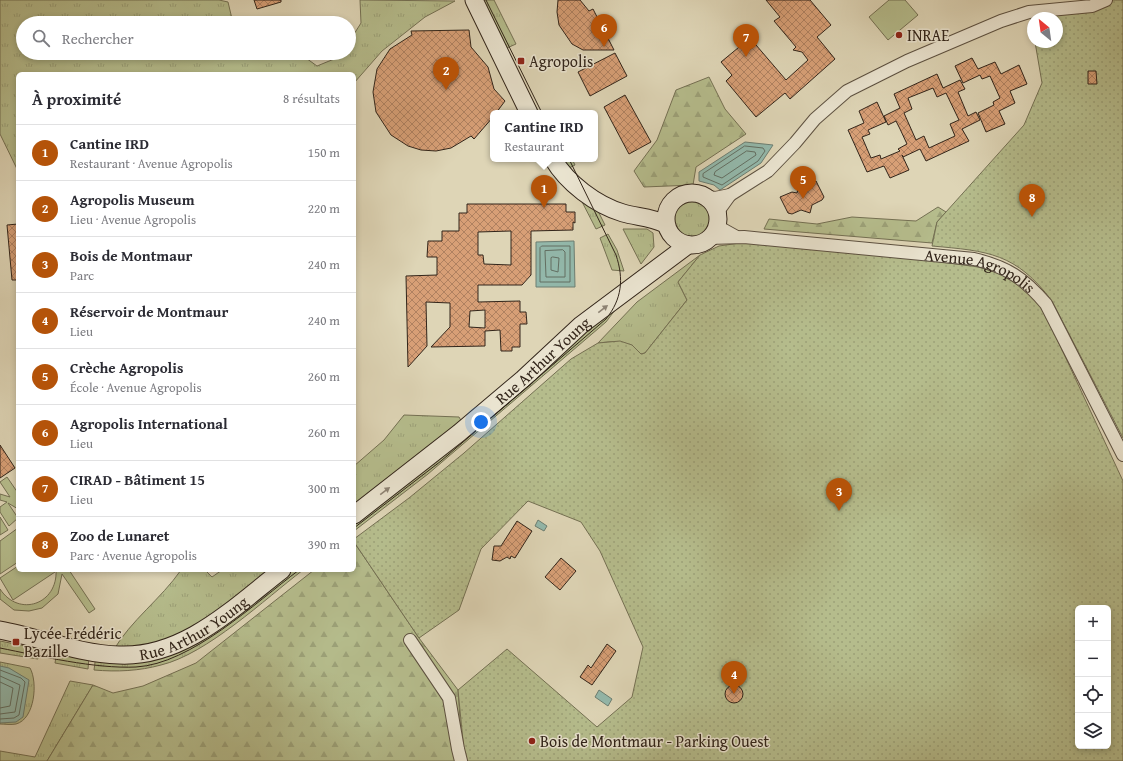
<!DOCTYPE html>
<html lang="fr">
<meta charset="utf-8">
<style>
:root{--surface:#fff;--page:#f7f7f7;--text:#2b2b33;--muted:#7c7c81;--line:#e1e1e2;--accent:#b45309}
body{margin:0;font-family:"Gentium Book Plus",serif;background:var(--page);color:var(--text)}
.controls{position:absolute;right:12px;bottom:12px;display:grid;overflow:hidden;border-radius:6px;box-shadow:0 2px 6px #0003}
.controls button{width:36px;height:36px;display:grid;place-items:center;padding:0;border:0;border-bottom:1px solid var(--line);background:var(--surface);color:var(--text);font:20px sans-serif}
.compass{position:absolute;left:1027px;top:12px;width:36px;height:36px;border-radius:50%;background:var(--surface);box-shadow:0 2px 6px #0003;rotate:331deg}
.you{position:absolute;left:481px;top:422px;width:14px;height:14px;margin:-10px;border:3px solid #fff;border-radius:50%;background:#1a73e8;box-shadow:0 0 0 6px #1a73e833}
.badge{display:grid;place-items:center;width:26px;height:26px;border-radius:50%;background:var(--accent);color:#fff;font-size:13px;font-weight:700}
.pin{position:absolute;translate:-50% -33px;filter:drop-shadow(0 1px 2px #0008)}
.pin::after{content:'';position:absolute;top:21px;width:14px;height:12px;background:inherit;clip-path:polygon(0 0,100% 0,50% 100%)}
.popup{position:absolute;left:490px;top:110px;width:108px;height:52px;box-sizing:border-box;display:grid;place-content:center;border-radius:6px;background:var(--surface);filter:drop-shadow(0 1px 3px #0005);font-size:13px;white-space:nowrap;color:var(--muted)}
.popup b{font-size:15px;color:var(--text)}
.popup::after{content:'';position:absolute;left:50%;top:100%;margin-left:-8px;border:8px solid transparent;border-top-color:var(--surface)}
.list{margin:0;padding:0;list-style:none}
h2{display:flex;justify-content:space-between;align-items:center;height:52px;margin:0;padding:0 16px;font-size:17px}
h2 small{font-size:13px;font-weight:400;color:var(--muted)}
.list li{display:grid;grid-template-columns:26px 1fr auto;gap:12px;align-items:center;box-sizing:border-box;height:56px;padding:0 16px;border-top:1px solid var(--line)}
.list b{display:block;font-size:15px;white-space:nowrap}
.list p{margin:0;font-size:13px;white-space:nowrap;color:var(--muted)}
.list em{font-size:13px;font-style:normal;color:var(--muted)}
.icon{flex:none;width:22px;height:22px;fill:none;stroke:currentColor;stroke-width:2;stroke-linecap:round;stroke-linejoin:round}
.map{position:relative;flex:none;width:1123px;height:761px;overflow:hidden}
.search{position:absolute;background:var(--surface);box-shadow:0 2px 6px #0003;left:16px;top:16px;width:340px;height:44px;display:flex;align-items:center;gap:10px;box-sizing:border-box;padding:0 14px;border-radius:22px;color:var(--muted);font-size:15px}
.panel{position:absolute;background:var(--surface);box-shadow:0 2px 6px #0003;left:16px;top:72px;width:340px;height:500px;border-radius:6px}
.map>svg:first-child{display:block}
</style>
<div class="map">
<svg width="1123" height="761" viewBox="0 0 1123 761">
<defs>
<pattern id="grass-tufts" width="24" height="20" patternUnits="userSpaceOnUse"><rect width="24" height="20" fill="#b5bc8c"/><path d="M3 7l-1-3M5 7V3M7 7l1-3M15 17l-1-3M17 17v-4M19 17l1-3" fill="none" stroke="#9ca178"/></pattern>
<pattern id="forest-firs" width="22" height="20" patternUnits="userSpaceOnUse"><rect width="22" height="20" fill="#b5bc8c"/><path d="M5 1l3.5 6h-7zM16 11l3.5 6h-7z" fill="#9ca178"/></pattern>
<pattern id="park-dots" width="8" height="8" patternUnits="userSpaceOnUse"><rect width="8" height="8" fill="#b5bc8c"/><path d="M2 2h.1M6 6h.1" fill="none" stroke="#9ca178" stroke-width="1.8" stroke-linecap="round"/></pattern>
<pattern id="building-cross-hatch" width="8" height="8" patternUnits="userSpaceOnUse"><rect width="8" height="8" fill="#d79f76"/><path d="M0 0l8 8M0 8l8-8" fill="none" stroke="#af8160"/></pattern>
</defs>
<rect width="100%" height="100%" fill="#ded5b6"/>
<filter id="stains"><feTurbulence type="fractalNoise" baseFrequency=".005" numOctaves="4"/><feColorMatrix values="0 0 0 0 .2 0 0 0 0 .09 0 0 0 0 .02 0 0 0 .5 -.17"/></filter>
<radialGradient id="worn" r=".72"><stop offset=".6" stop-color="#630" stop-opacity="0"/><stop offset="1" stop-color="#630" stop-opacity=".3"/></radialGradient>
<path fill="url(#grass-tufts)" stroke="#747053" d="M0 0H219L228 2 233 23H23V53H299L317 66 339 57 342 53H349V42L361 23 360 0 455 1 425 17 382 51 354 83V74H18V171L0 134Z
M483 0H494L516 44 507 48Z
M562 159H572L575 165 567 169Z
M578 194 596 207 605 225 596 229Z
M672 220a19 19 0 1 1 38 0a19 19 0 1 1-38 0Z
M623 229H647L653 233 654 247 641 264Z
M608 234 617 250 624 271 612 270 600 238Z
M700 255 678 282 687 300 645 353 641 354C626 339 618 341 598 343L637 302Z
M618 306 606 322 428 474 354 531V518L558 352Z
M404 415 459 417 463 424 354 505V466L384 440Z
M181 570H205L212 577 222 570H273L224 607 172 641 113 651C131 620 161 599 181 570Z
M286 570H303C265 599 207 654 161 665 139 671 117 672 94 670L96 655 145 656Z
M0 641 40 649 38 659 0 653Z
M57 651 89 657 88 669 55 663Z
M0 662 30 668C38 682 35 719 16 724 11 725 5 724 0 724Z
M70 681 93 685 47 761H0V751L35 757Z"/>
<path fill="url(#forest-firs)" stroke="#747053" d="M709 77 725 109 746 134 696 167 693 185 644 187 634 171 657 140 676 90Z
M938 207 946 212 937 222 932 243 764 229 769 219 817 224 852 217 916 221Z
M354 542 419 638 458 690 463 761H47L93 685 113 693 143 686 196 663 314 570H354Z"/>
<path fill="url(#park-dots)" stroke="#747053" fill-rule="evenodd" d="M1106 0H1123V438L1052 301C1016 253 988 251 932 246L937 222 1024 125 1042 83 1035 42H1057V18H1033V32L1029 12Z
M747 242 897 256 978 267 1002 274 1023 287 1043 309 1123 481V761H465L458 690 507 649 597 727 632 697 643 647 600 551 581 522 528 501 481 549 459 610 419 638 354 542V539L409 498 464 453 571 359 598 343 620 341 632 345 641 354 645 353 687 300 678 282 700 255 719 246ZM1078 608H1108V746H1078Z"/>
<path fill="#b5bc8c" stroke="#747053" d="M889 0H905L918 15 888 40 869 17Z
M7 477 18 493V509L8 503 18 518 9 526 0 512V507L7 502 0 500V494L10 497 0 482Z
M0 517 8 530 0 535Z
M18 528V562L0 574V541Z
M18 566V570H54L55 572 13 600 0 578Z
M56 570H69L95 609 89 613 62 574 58 594 42 608 29 611 14 610 0 599V589C19 618 58 604 56 570Z"/>
<path fill="#93b9ac" stroke="#6c7e72" d="M745 142 773 145 761 163 720 190 714 185 699 181V172Z
M574 241 575 287H536V242Z
M538 520 547 526 544 531 535 526Z
M0 666 9 668 29 680 23 717 16 722 0 723Z
M599 690 612 699 608 706 595 697Z"/>
<g fill="none" stroke-linecap="round" stroke-linejoin="round">
<path stroke="#626f63" stroke-width="1" d="M745 146 763 148 765 151 758 161 722 185 703 177V174Z
M747 151 755 152 756 155 722 178 714 175 715 172Z
M542 246H570V282H540V248Z
M563 250 565 252V277H546L545 251Z
M553 257 559 258 558 272 551 270V258Z
M0 670 21 678 25 682 19 715 14 718 0 719
M0 676 20 685 15 712 0 714
M0 682 13 688 10 706 0 708"/>
</g>
<path fill="url(#building-cross-hatch)" stroke="#32251a" fill-rule="evenodd" d="M254 0H281V2L257 9Z
M558 0H580L589 11 593 9 614 50H583L572 44 559 25 557 12Z
M766 0H810L831 25 817 37 835 59 790 99 785 93 756 117 726 81 732 75 721 62 750 38 786 80 808 60 802 52 793 50 796 47 774 21 780 17Z
M469 30 471 47 488 67 494 89 505 101 496 113H493V117L474 139 471 136 451 148 436 151 421 150 408 146 391 135 376 112 373 92 377 69 390 49 412 35 411 31Z
M615 53 627 76 590 96 578 72Z
M972 58 978 69 995 62 1001 74 1019 65 1027 84 1010 91 1015 103 999 111 1005 124 986 132 978 113 994 105 993 102 1000 98 990 76 982 79 980 75 963 83 955 66Z
M1088 71H1096L1097 84H1088Z
M937 74 943 88 960 80 965 89 958 92 968 116 976 112 980 120 962 129 969 141 926 161 920 149 903 157 902 155 909 170 890 178 884 166 867 172 848 130 864 123 859 111 877 102 886 122 868 130 870 134 862 137 871 158 880 155 881 159 900 151 898 149 907 144 900 129 896 121 888 125 884 116 900 108 894 94ZM933 88 937 97 946 93 959 120 950 124 955 136 929 148 924 136 916 140 904 113 912 109 908 98Z
M625 95 651 142 629 154 604 107Z
M816 181 824 197 822 200 812 205 810 213 801 210 792 214 788 213 780 197 792 192 797 193 798 189 803 191 804 186Z
M467 204H566V212H575V223L573 222V230L531 231V275L522 285H478V302L520 301V312H526L527 324H520V347H512V351H501L500 330 485 331V346L431 347 450 327V303L426 302 427 346 408 367 406 276 437 275V257H427L428 241H442V231H459V213H467ZM511 231V265L484 264 483 255H478V232ZM485 310V328L469 327 470 311Z
M18 224V280H12L7 225Z
M0 445 15 468 0 478Z
M517 521 532 531 515 558 511 556 510 559 507 557 500 561 492 560 494 546H501Z
M561 558 576 571 560 590 545 577Z
M607 644 616 651 592 685 580 677 588 665 591 668Z
M725 694a9 9 0 1 1 18 0a9 9 0 1 1-18 0Z"/>
<g fill="none" stroke-linecap="round" stroke-linejoin="round">
<defs>
<g id="street">
<path d="M706 196 715 198 730 195 768 171 795 143 815 119 847 91 907 61 1001 21 1029 12 1092 6 1106 0"/>
<path d="M717 213 730 195"/>
<path d="M717 226 735 236"/>
<path id="s1" d="M708 238 744 237 974 259C1007 267 1024 278 1046 304L1123 455"/>
<path d="M410 640 449 698 458 749 461 761"/>
</g>
<g id="secondary">
<path d="M474 0 529 113"/>
<path d="M553 159C567 183 596 205 623 213 637 217 652 217 665 224"/>
<circle cx="692" cy="219" r="26"/>
<path id="s2" d="M354 515 459 433 523 379 581 325 688 245"/>
<path id="s3" d="M0 630C39 637 78 654 119 655 184 658 234 607 282 570"/>
</g>
</defs>
<use href="#street" stroke="#5d5141" stroke-width="14"/>
<use href="#secondary" stroke="#32251a" stroke-width="19"/>
<use href="#street" stroke="#eae4d0" stroke-width="12"/>
<use href="#secondary" stroke="#eae4d0" stroke-width="17"/>
<path stroke="#32251a" stroke-width="1" d="M486 0 542 113
M354 528 441 461 606 319C622 299 624 279 616 255L569 159
M0 648C40 656 95 669 136 667 191 664 255 603 299 570"/>
</g>
<defs><path id="oneway-solid" d="M-6-.8H1V-3.2L6.5 0L1 3.2V.8H-6Z"/></defs>
<g fill="#8e8475">
<use href="#oneway-solid" transform="translate(603 309) rotate(-38)"/>
<use href="#oneway-solid" transform="translate(385 491) rotate(-37)"/>
</g>
<g fill="#8f2418" stroke="#eae4d0" stroke-width="1.5">
<circle cx="899" cy="35" r="4"/>
<rect x="517" y="57" width="8" height="8" rx="2"/>
<rect x="12" y="638" width="8" height="8" rx="2"/>
<circle cx="532" cy="741" r="4"/>
</g>
<g text-anchor="middle" dominant-baseline="central" stroke-width="3" stroke-linejoin="round" paint-order="stroke">
<g font-size="16" fill="#32251a" stroke="#eae4d0" text-anchor="start">
<text x="907" y="35">INRAE</text>
<text x="529" y="61">Agropolis</text>
<text x="24" y="633">Lycée Frédéric<tspan x="24" dy="18">Bazille</tspan></text>
<text x="540" y="741">Bois de Montmaur - Parking Ouest</text>
</g>
<g font-size="16" fill="#32251a" stroke="#eae4d0">
<text stroke="none"><textPath href="#s1" startOffset="276">Avenue Agropolis</textPath></text>
<text stroke="none"><textPath href="#s2" startOffset="244">Rue Arthur Young</textPath></text>
<text stroke="none"><textPath href="#s3" startOffset="203">Rue Arthur Young</textPath></text>
</g>
</g>
<rect width="100%" height="100%" filter="url(#stains)"/>
<rect width="100%" height="100%" fill="url(#worn)"/>
</svg>
<div class="controls">
<button>+</button>
<button>−</button>
<button><svg class="icon" aria-label="locate" viewBox="0 0 24 24"><circle cx="12" cy="12" r="6"/><path d="M12 2v4M12 18v4M2 12h4M18 12h4"/></svg></button>
<button><svg class="icon" aria-label="layers" viewBox="0 0 24 24"><path d="M12 4l9 5-9 5-9-5zM3 14l9 5 9-5"/></svg></button>
</div>
<svg class="compass" viewBox="-18 -18 36 36"><path d="M0-13l5 13h-10z" fill="#e53935"/><path d="M0 13l5-13h-10z" fill="#7c7c81"/></svg>
<div class="you"></div>
<div class="pin badge" style="left:544px;top:208px">1</div>
<div class="popup"><b>Cantine IRD</b>Restaurant</div>
<div class="pin badge" style="left:446px;top:90px">2</div>
<div class="pin badge" style="left:839px;top:511px">3</div>
<div class="pin badge" style="left:734px;top:694px">4</div>
<div class="pin badge" style="left:803px;top:199px">5</div>
<div class="pin badge" style="left:604px;top:47px">6</div>
<div class="pin badge" style="left:746px;top:57px">7</div>
<div class="pin badge" style="left:1032px;top:217px">8</div>
<div class="search"><svg class="icon" aria-label="search" viewBox="0 0 24 24"><circle cx="10" cy="10" r="6"/><path d="M15 15l6 6"/></svg>Rechercher</div>
<section class="panel">
<h2>À proximité<small>8 résultats</small></h2>
<ul class="list">
<li><span class="badge">1</span><div><b>Cantine IRD</b><p>Restaurant · Avenue Agropolis</p></div><em>150 m</em></li>
<li><span class="badge">2</span><div><b>Agropolis Museum</b><p>Lieu · Avenue Agropolis</p></div><em>220 m</em></li>
<li><span class="badge">3</span><div><b>Bois de Montmaur</b><p>Parc</p></div><em>240 m</em></li>
<li><span class="badge">4</span><div><b>Réservoir de Montmaur</b><p>Lieu</p></div><em>240 m</em></li>
<li><span class="badge">5</span><div><b>Crèche Agropolis</b><p>École · Avenue Agropolis</p></div><em>260 m</em></li>
<li><span class="badge">6</span><div><b>Agropolis International</b><p>Lieu</p></div><em>260 m</em></li>
<li><span class="badge">7</span><div><b>CIRAD - Bâtiment 15</b><p>Lieu</p></div><em>300 m</em></li>
<li><span class="badge">8</span><div><b>Zoo de Lunaret</b><p>Parc · Avenue Agropolis</p></div><em>390 m</em></li>
</ul>
</section>
</div>
